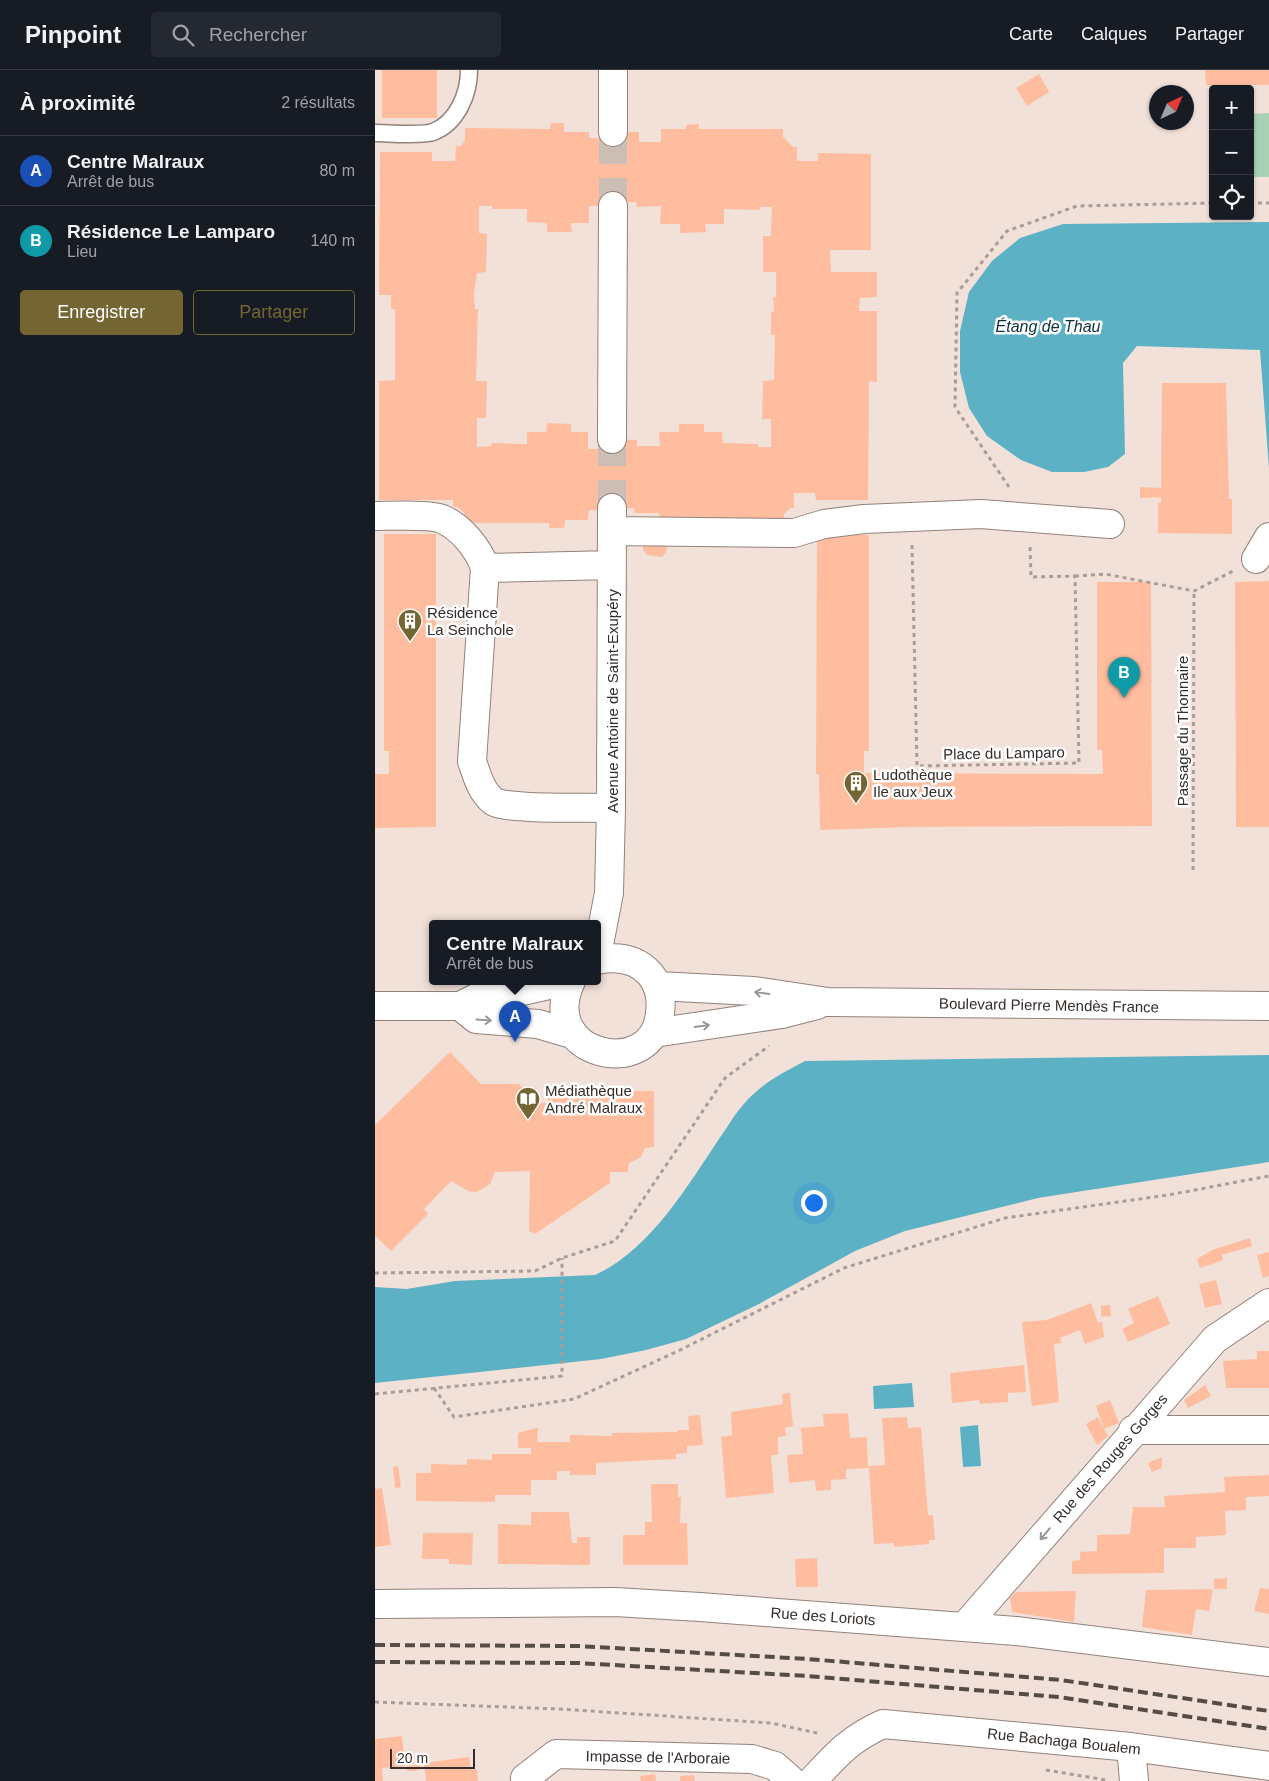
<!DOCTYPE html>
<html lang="fr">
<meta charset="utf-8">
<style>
:root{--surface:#171b24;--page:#242831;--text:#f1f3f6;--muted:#9ea1a6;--line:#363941;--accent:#736633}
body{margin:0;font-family:Helvetica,sans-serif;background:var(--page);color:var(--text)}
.controls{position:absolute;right:15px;top:15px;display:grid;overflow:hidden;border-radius:5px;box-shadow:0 1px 4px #0004}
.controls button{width:45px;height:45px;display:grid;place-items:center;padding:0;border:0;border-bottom:1px solid var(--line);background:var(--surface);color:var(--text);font:25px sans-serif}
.compass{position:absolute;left:774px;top:15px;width:45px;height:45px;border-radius:50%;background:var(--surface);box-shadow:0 1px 4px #0004;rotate:44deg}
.scale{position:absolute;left:15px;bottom:12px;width:85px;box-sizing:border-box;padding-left:5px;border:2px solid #342d2a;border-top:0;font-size:14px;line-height:18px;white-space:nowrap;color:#342d2a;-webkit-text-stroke:4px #fff;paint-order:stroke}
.you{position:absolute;left:438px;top:1132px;width:18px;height:18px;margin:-12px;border:4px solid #fff;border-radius:50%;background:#1a73e8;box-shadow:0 0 0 8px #1a73e833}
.badge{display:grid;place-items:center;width:32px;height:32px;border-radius:50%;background:var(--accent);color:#fff;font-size:16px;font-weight:700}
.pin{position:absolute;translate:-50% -41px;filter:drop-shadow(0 1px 2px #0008)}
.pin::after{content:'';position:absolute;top:26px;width:18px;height:15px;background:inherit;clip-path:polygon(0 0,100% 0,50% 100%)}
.popup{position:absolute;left:54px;top:850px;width:172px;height:65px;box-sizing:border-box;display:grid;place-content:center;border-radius:5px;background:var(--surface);filter:drop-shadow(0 1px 4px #0005);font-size:16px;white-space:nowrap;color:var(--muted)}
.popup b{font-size:19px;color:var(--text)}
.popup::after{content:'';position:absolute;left:50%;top:100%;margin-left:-10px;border:10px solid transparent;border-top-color:var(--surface)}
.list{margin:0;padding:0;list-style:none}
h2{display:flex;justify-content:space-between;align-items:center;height:65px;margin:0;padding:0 20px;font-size:21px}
h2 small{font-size:16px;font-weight:400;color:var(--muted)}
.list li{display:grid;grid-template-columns:32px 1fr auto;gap:15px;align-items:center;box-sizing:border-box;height:70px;padding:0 20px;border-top:1px solid var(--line)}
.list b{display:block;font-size:19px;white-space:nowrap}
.list p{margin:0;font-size:16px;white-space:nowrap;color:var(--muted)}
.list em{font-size:16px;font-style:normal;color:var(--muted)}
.actions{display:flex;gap:10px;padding:15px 20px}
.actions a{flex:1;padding:11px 0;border:1px solid var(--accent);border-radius:5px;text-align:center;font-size:18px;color:var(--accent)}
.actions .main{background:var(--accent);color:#fff}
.icon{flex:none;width:28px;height:28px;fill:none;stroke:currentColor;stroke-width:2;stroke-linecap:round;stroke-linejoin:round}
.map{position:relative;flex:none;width:894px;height:1711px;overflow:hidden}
header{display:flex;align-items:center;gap:30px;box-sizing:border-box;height:70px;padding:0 25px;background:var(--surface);border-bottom:1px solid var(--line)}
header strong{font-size:24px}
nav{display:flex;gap:28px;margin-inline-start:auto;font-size:18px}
.search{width:350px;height:45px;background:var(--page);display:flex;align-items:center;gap:12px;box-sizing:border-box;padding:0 18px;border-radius:5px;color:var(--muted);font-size:19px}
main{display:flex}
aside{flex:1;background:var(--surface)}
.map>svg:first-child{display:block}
</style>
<header>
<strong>Pinpoint</strong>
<div class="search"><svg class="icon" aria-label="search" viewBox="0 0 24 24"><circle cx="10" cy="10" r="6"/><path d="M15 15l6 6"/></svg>Rechercher</div>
<nav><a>Carte</a><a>Calques</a><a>Partager</a></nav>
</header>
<main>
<aside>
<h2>À proximité<small>2 résultats</small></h2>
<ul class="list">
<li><span class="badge" style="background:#1a4fb4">A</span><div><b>Centre Malraux</b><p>Arrêt de bus</p></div><em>80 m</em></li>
<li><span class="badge" style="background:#0f9aa8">B</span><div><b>Résidence Le Lamparo</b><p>Lieu</p></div><em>140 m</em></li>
</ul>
<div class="actions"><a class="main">Enregistrer</a><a>Partager</a></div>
</aside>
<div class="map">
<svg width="894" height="1711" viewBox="0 0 894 1711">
<rect width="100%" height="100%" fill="#f2e1d8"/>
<path fill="#a9d1b6" d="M894 43V107H875V44Z"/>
<path fill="#5db1c5" d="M894 152V398L885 280 762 276 748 293 750 384 733 397 709 402H677L646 390 612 366 594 338 585 302V261L594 222 617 191 645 168 688 154Z
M894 985V1092L663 1128 530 1161 480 1181 384 1234 311 1269 271 1280 226 1289 0 1313V1217L32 1219 80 1211 220 1205C275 1180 311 1118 344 1069 352 1058 359 1045 368 1035 384 1015 407 1003 430 991Z
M537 1313 539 1337 499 1339 498 1316Z
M603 1355 606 1396 588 1397 585 1357Z"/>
<path fill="#ffbd9f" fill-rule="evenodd" d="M7 0H62V48H7Z
M830 0H894V15H831Z
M664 4 674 22 652 36 641 18Z
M176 53H189V62H214V68L238 69V62H264V72H286V59H311V55L324 54V59H408V67L418 77H422V91H443V83L496 84V180H455L456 202H502V227L485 228 484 241H502V312L494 311 493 430H441L440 423H419V438H415L409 444V453H285L284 443H260L259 438H236V441L214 440 213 450H190L189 458H174V453H89V443L83 437H78V430H4V311L20 310V239H16V225H4L5 82H57V91H80L81 76H86L90 70V58L175 59ZM239 132H261L262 137 286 136 285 154H305V163L331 162 330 154H349V139L385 140V137H397L396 166H388V202H401V227L398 228 399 241 396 242V265H400L399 310 388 311 387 349H396V377H383V374L348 373 347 362H329V354H304V362H284L285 376H262V370L236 369V379H213V362H196V354L172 353 171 362H152V374L117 373 116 376 102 377V348H111L112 311H101L103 239H100L99 224 102 203 111 202 112 164 104 163V136H117V139H152V152L172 153V162H197L196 153H214V136H239Z
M787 313H851L854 429H857V464L783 463V433H786V427L765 428V417L786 418Z
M9 464H61V757L0 758V704H14V681H9Z
M268 465 293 473 291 482 287 487 272 485 268 480Z
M442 465H494V681H489V703L728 704 727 680H722V512H776L777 756 536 757 445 760 444 704H441Z
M894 511V757H861L860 512Z
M75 982 106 1014H144L153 1023V1033H172L173 1021H279V1077L270 1078 266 1087 254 1093 253 1102H235V1113L160 1164 154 1161 155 1101 120 1102 115 1114 102 1122 93 1121 76 1111 49 1139 53 1144 16 1181 0 1166V1055Z
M875 1168 877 1176 847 1185 848 1190 825 1198 822 1189 837 1180Z
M894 1182V1206L888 1208 882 1185Z
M841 1210 847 1234 830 1238 824 1214Z
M783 1226 795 1254 753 1272 747 1259 759 1253 753 1239Z
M716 1233 723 1253 727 1251 729 1267 710 1274 705 1260 685 1268 687 1273 679 1274 684 1332 657 1336 647 1252 672 1250Z
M735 1235 736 1246 726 1247V1236Z
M882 1281H894V1318H851L848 1291 882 1289Z
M649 1295 651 1322 633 1323V1332L605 1334 604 1330 577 1333 575 1303Z
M830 1315 836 1326 813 1338 809 1330Z
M415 1323 418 1356 410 1358 411 1366 403 1367V1385H396L399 1423 351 1428 346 1367 357 1365 356 1342 408 1334 407 1324Z
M735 1330 744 1353 729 1359 733 1366 722 1375 711 1354 723 1347 729 1359 721 1336Z
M473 1343 475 1368 492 1367 493 1396 510 1395 507 1348 532 1347 533 1358 546 1357 553 1445H558L560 1470H554V1474L519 1477V1473L499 1474 494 1398 471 1399V1409L456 1410V1420L441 1421 440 1410 414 1413 412 1385 428 1384 426 1358 449 1356 448 1344Z
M325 1345 328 1375 312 1376V1383L301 1384V1389L221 1393V1405H195V1401H182V1410H156V1425H120V1432L41 1431V1403H56V1394L92 1395V1389L117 1390V1384H156V1378H143V1363L157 1359 163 1358 162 1372H195V1365L237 1366V1363L302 1362 303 1360H314L313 1346Z
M787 1387V1398L777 1402 773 1393Z
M23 1396 26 1417 20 1418 18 1397Z
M894 1405V1426L871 1427V1440L850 1441 851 1465 821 1467V1478H789V1503L697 1504V1491L705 1490V1482L722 1481V1465L755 1464 758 1437H790L789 1426 850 1422 849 1407Z
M276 1414H303V1427H306L305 1453H312L313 1495H248V1465H270V1452H277Z
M7 1418 16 1475 0 1477V1419Z
M156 1442H194L197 1473H202V1467H215V1495L123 1494V1454L156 1455Z
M48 1463H98L97 1495 74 1494V1489H47Z
M442 1488 443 1517H421L420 1489Z
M852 1508V1519H839V1509Z
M885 1518 894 1519V1544L879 1541Z
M838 1519 834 1541 821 1539 817 1565 767 1557 771 1520Z
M701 1521 699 1552 637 1542 635 1528 641 1522Z
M27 1666 30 1696 7 1698 8 1711H0V1669Z
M94 1687 96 1700 102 1699 103 1711H51L49 1693Z
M45 1695V1700L32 1701V1696Z
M280 1704 281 1711H266L265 1706Z
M319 1705 320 1711H305V1706Z"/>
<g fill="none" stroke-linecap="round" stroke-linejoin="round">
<path stroke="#ccbdb5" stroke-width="28" stroke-dasharray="28 14" stroke-linecap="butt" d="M238 136V62
M237 438V369"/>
<defs>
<path id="service" d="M0 63C12 63 48 66 58 62 82 53 94 24 94 0"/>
<path id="minor" d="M238 0V62
M237 369 238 136
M0 446C14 446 56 444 67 449 86 457 104 479 110 498L237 495
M238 461 419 463 449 454 489 449 606 444 735 454
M881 489 894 467
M110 498 97 691C102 706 106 721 118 731 128 740 218 737 236 738
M222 885 234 823 236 738 237 438
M758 1360H894
M0 1534 240 1532 325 1537 641 1561 894 1592
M589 1557 840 1269 894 1233
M756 1677 759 1711
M150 1708 181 1684 377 1689 400 1696 417 1711
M437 1711C461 1685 476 1668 508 1654L756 1677 894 1696"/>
<path id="tertiary" d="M196 911C161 988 280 1011 285 943 287 929 284 915 275 904 261 888 242 886 222 890
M282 916 379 921 453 932 894 936
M0 936H85L107 925 147 921 191 911
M85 936 101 949 163 954 197 964
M279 963 407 944 442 935"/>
</defs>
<use href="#service" stroke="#91827a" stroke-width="19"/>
<use href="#minor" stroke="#91827a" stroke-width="30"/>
<use href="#tertiary" stroke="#91827a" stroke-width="30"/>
<path stroke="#aa9d96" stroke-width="3" stroke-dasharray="4 4" stroke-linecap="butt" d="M875 133H894
M634 417 580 337 582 223 632 161 702 136 838 133
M537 475 542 696 704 693 700 506 656 507 655 475
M700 506 730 504 819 521 858 501
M818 800 819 521
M0 1203 160 1201 187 1188 240 1171 350 1008 394 976
M59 1318 79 1347 199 1329 303 1281 469 1198 630 1148 793 1125 894 1106
M0 1324 187 1306V1188
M0 1632 184 1639 396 1653 442 1663
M671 1700 731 1710"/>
<use href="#service" stroke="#fff" stroke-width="16"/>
<use href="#minor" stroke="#fff" stroke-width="28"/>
<use href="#tertiary" stroke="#fff" stroke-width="28"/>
<path stroke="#554c48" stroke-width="4" stroke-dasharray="10 5" stroke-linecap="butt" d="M0 1575 203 1576 433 1589 686 1610 894 1641
M0 1592 203 1593 432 1606 684 1627 894 1659"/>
</g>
<defs><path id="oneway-shaft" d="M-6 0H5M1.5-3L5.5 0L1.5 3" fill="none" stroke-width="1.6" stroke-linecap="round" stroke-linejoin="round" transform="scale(1.25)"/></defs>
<g stroke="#9a9694">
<use href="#oneway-shaft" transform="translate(387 923) rotate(-172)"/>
<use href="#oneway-shaft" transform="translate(109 950) rotate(4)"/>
<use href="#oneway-shaft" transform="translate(327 956) rotate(-8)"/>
<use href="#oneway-shaft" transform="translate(670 1464) rotate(130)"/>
</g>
<defs>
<symbol id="building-pin" viewBox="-11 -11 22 30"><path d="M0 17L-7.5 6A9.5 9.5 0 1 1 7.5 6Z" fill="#736633" stroke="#fff"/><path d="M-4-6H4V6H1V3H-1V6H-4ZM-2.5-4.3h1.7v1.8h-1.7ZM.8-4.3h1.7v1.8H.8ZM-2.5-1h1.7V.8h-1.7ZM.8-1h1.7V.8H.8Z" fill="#fff"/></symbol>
<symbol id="library-pin" viewBox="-11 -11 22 30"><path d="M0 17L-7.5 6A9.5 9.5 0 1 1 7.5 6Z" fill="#736633" stroke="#fff"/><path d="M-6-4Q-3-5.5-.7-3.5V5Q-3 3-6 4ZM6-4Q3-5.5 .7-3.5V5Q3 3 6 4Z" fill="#fff"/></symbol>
</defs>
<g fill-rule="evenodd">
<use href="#building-pin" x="21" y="537" width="28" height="38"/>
<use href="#building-pin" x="467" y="699" width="28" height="38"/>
<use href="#library-pin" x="139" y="1015" width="28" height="38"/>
</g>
<g text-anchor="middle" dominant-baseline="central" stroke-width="5" stroke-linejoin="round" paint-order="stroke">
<g font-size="15" fill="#342d2a" stroke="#fff" text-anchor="start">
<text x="52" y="542">Résidence<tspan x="52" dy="17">La Seinchole</tspan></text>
<text x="498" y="704">Ludothèque<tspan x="498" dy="17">Ile aux Jeux</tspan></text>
<text x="170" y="1020">Médiathèque<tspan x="170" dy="17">André Malraux</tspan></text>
</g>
<g font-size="15" fill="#342d2a" stroke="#fff">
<text transform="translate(237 631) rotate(-90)">Avenue Antoine de Saint-Exupéry</text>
<text transform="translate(807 661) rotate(-90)">Passage du Thonnaire</text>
<text transform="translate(629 683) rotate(-1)">Place du Lamparo</text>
<text transform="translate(674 935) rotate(1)">Boulevard Pierre Mendès France</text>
<text transform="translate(735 1388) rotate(-49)">Rue des Rouges Gorges</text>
<text transform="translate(448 1546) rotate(4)">Rue des Loriots</text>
<text transform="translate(689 1671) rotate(6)">Rue Bachaga Boualem</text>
<text transform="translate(283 1687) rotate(1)">Impasse de l'Arboraie</text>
</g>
<g font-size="16" font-style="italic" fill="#09333c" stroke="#fff">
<text x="673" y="256">Étang de Thau</text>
</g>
</g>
</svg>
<div class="controls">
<button>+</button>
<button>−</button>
<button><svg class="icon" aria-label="locate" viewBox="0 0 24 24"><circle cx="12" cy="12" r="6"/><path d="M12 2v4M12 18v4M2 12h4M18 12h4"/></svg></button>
</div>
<svg class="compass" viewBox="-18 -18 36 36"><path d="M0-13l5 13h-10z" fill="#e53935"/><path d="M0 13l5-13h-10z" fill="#9ea1a6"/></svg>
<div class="scale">20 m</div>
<div class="you"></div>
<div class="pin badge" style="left:140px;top:972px;background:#1a4fb4">A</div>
<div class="popup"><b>Centre Malraux</b>Arrêt de bus</div>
<div class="pin badge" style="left:749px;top:628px;background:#0f9aa8">B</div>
</div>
</main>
